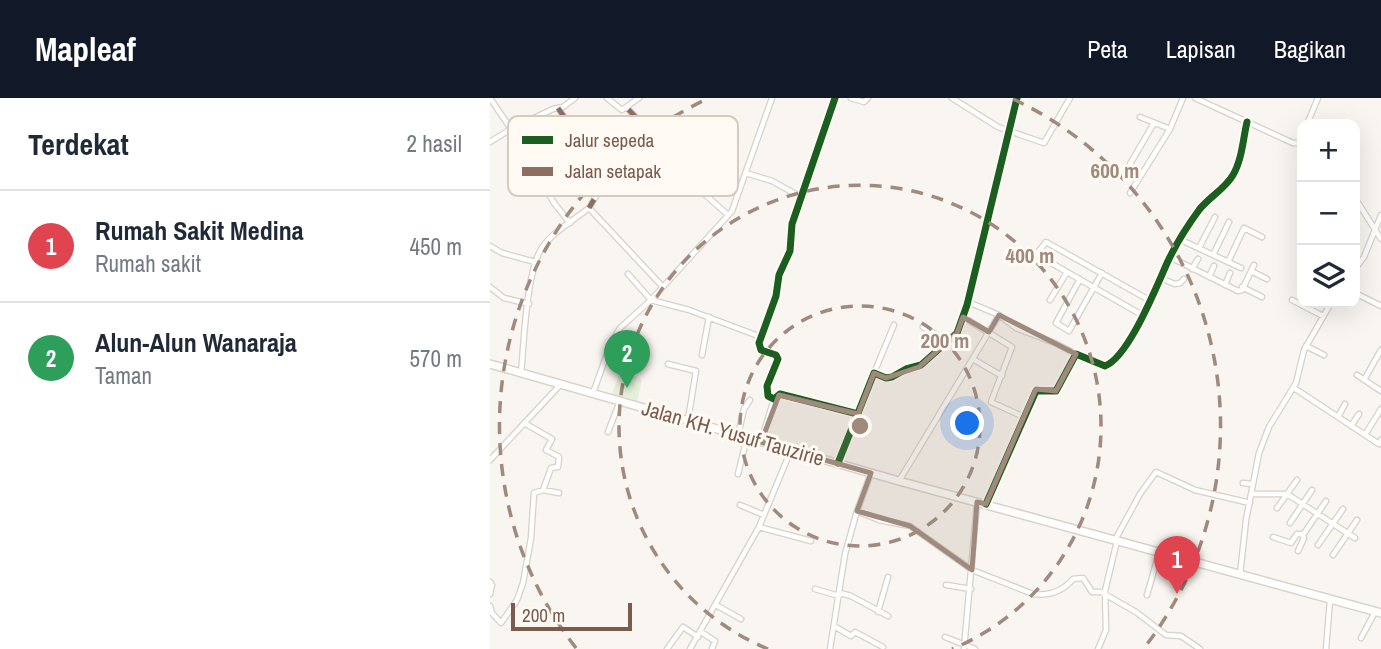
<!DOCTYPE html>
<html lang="id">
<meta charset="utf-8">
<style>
:root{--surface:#fff;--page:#f2f2f3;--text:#1f2937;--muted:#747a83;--line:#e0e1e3;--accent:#111827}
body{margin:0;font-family:"Archivo Narrow",sans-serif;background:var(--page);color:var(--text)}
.controls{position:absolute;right:21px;top:21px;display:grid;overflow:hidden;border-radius:14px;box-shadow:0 7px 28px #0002}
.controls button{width:63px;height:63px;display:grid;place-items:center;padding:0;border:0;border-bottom:2px solid var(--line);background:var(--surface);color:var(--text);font:35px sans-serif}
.scale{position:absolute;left:21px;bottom:18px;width:121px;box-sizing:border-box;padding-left:7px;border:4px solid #7a5c4d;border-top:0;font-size:19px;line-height:24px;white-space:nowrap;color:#7a5c4d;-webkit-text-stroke:5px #fffaf3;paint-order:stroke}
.you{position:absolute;left:478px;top:326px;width:24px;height:24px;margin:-18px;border:5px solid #fff;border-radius:50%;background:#1a73e8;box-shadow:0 0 0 10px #1a73e833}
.badge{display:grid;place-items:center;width:46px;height:46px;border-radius:50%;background:var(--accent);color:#fff;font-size:23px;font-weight:700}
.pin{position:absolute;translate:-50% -58px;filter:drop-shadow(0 2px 4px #0008)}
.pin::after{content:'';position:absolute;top:37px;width:24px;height:21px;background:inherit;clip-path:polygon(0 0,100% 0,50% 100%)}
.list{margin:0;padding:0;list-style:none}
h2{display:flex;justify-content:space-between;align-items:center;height:91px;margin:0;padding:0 28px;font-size:30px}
h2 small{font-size:23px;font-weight:400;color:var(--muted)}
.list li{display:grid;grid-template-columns:46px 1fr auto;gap:21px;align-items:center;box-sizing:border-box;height:112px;padding:0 28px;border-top:2px solid var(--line)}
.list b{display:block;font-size:26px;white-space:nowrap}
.list p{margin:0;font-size:23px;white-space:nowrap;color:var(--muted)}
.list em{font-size:23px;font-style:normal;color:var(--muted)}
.icon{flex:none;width:38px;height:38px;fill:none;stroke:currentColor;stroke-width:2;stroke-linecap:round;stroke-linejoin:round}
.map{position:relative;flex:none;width:891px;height:551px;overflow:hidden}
header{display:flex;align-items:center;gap:42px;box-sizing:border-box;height:98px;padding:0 35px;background:var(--accent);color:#fff}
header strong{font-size:33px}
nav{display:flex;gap:38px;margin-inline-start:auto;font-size:24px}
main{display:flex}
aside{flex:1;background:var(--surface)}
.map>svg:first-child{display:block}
</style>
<header>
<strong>Mapleaf</strong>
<nav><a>Peta</a><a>Lapisan</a><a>Bagikan</a></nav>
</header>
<main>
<aside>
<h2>Terdekat<small>2 hasil</small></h2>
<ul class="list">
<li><span class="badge" style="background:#e0444e">1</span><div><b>Rumah Sakit Medina</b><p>Rumah sakit</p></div><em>450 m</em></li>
<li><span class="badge" style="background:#2e9e5b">2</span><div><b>Alun-Alun Wanaraja</b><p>Taman</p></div><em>570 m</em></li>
</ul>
</aside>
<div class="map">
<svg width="891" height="551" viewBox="0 0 891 551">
<rect width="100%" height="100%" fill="#f9f5f0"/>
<path fill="#e7f0db" d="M130 273 152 281 147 306 121 299Z"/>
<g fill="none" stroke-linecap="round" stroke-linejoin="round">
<defs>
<path id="minor" d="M0 0 21 31 63 11 73 9 85 0
M117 0 132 12 149 0
M345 0 302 126 300 153 289 177 286 198 269 245 271 252 286 257 288 261 277 288 278 298 284 301 290 296 368 316
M361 0 374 4 378 0
M462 0 508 29 554 45 580 0
M705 0 803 45H809L812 39
M68 10 106 65 129 79
M650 19 680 31
M817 26 828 0
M0 44 21 31 64 105 80 125
M640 66 664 25
M190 70 210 92 238 117
M256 75 282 83 311 99
M640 95 680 31 693 0
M865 100 891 141
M99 110 109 93 133 76 160 47 164 49 169 43 137 10
M691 142 751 170
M0 148 12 155 45 164
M709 150 725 119
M723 157 739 124
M680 159 748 193 752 192 764 167
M738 164 754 130 772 139
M702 171 708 161
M865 171 874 159 891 117
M761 173 777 181
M138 176 161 202 199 212 271 239
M719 179 724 168
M670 180 685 186 690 185 694 181
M590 181 566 225 579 233 612 175
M735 187 740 175
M0 189 14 200 39 206
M752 189 772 199
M865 195 891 208
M560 202 577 174
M802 202 833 218
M478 204 509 217 526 230 565 245 586 256
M652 217 549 158 548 154 556 144 659 202
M473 219 522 249 501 304 534 319
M433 229 458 243
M816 248 834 257
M212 257 219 219
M483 261 512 278
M178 266 206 273 198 322
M384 275 404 227
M31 276C34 246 36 171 53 148 64 133 84 122 99 110L172 188
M867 277 891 293
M874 282 891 252
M804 290 889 346 891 342
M103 295 121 245 130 230 161 202 242 113 282 0
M848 319 855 306
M36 326 62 341 56 352 69 359 68 369 61 370 53 392
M861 328 869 316
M118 334 130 303
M248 337 254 311 260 302
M875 337 891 311
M271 343 284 301
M0 362 70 287
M348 365 384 275 396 280 402 279 416 271 431 267 467 235 477 207 527 0
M248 376 257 339
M807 382 797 396 865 440
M409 383 509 217
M753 385 763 386
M761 396H797L787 410
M496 406 546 293H566L586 256 615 268C639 259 667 187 678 163 686 146 698 127 709 112 719 99 735 91 743 77 752 62 753 41 757 24
M250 407 274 417
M367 413 389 422 420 428 482 472 543 496C559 498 573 493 583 481L593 480 602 494H611L646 514 676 537 691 538 710 551
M800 425 822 392
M269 429 321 443
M813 437 836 403
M783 439 801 445 807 436H812L814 440 808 453
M625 442 650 396 666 374 705 392 760 405
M828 447 853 411
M843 457 867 422
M750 477 756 422 769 355 779 329 806 285 814 252 841 205
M0 484 2 487 0 496
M456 487 481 491
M325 491 349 498
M350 495 361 498 398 518
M657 497 669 455
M226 507 251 521
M0 508 2 515 11 525 27 502 33 485 41 440 44 395 53 392 69 395
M388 514 398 479
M344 528 361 538 365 534 393 549
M211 534 225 543 222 551
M455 539 485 551
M871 540 885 514
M177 551 193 529 208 539
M200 551 269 429 301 352
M340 551 355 456 367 413 381 375
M474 551 487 405
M608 551 616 532 615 493 627 443
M836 551 840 502"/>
<path id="secondary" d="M0 266 409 383 891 515"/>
</defs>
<use href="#minor" stroke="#d7d1cb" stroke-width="7"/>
<use href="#secondary" stroke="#d9d2cb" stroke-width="10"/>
<use href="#minor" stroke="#fefefd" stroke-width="4.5"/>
<use href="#secondary" stroke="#fefefd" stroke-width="7"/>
<path stroke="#8d6e63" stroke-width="5" stroke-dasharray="10 5" stroke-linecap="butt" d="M68 10 106 65 129 79
M99 110 109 93 133 76 160 47 164 49 169 43 137 10"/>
<defs>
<path id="cycleway" d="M345 0 302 126 300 153 289 177 286 198 269 245 271 252 286 257 288 261 277 288 278 298 284 301 290 296 368 316
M348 365 384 275 396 280 402 279 416 271 431 267 467 235 477 207 527 0
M496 406 546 293H566L586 256 615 268C639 259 667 187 678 163 686 146 698 127 709 112 719 99 735 91 743 77 752 62 753 41 757 24"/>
</defs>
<use href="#cycleway" stroke="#fffaf3" stroke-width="11"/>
<use href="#cycleway" stroke="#1b5e20" stroke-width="7"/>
</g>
<path fill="#9f8a7d" fill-opacity="0.2" stroke="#9f8a7d" stroke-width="5" stroke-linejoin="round" d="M509 217 586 256 566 293 546 291 496 406 487 404 482 472 420 428 367 413 381 375 271 344 289 297 368 316 384 275 396 280 429 269 467 235 473 219 499 234Z"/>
<g fill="none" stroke="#9f8a7d" stroke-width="3.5" stroke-dasharray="12 9">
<circle cx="370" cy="328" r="120"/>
<path d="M278 551A241 241 0 1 1 462 551"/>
<path d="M86 550A361 361 0 0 1 217 1M523 1A361 361 0 0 1 654 550"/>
</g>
<g text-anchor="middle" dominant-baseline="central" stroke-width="6" stroke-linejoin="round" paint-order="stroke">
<g font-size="21" fill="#7a5c4d" stroke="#fffaf3">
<text transform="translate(243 335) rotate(16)">Jalan KH. Yusuf Tauzirie</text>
</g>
</g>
<rect x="18" y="18" width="230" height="80" rx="10" fill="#fffaf3" stroke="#d7cbc1" stroke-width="2"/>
<rect x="32" y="38" width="31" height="8" fill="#1b5e20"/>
<rect x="32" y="69" width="31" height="9" fill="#8d6e63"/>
<g font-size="19" fill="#7a5c4d">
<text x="75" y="49">Jalur sepeda</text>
<text x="75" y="80">Jalan setapak</text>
</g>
<circle cx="370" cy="328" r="10" fill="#9f8a7d" stroke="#fffaf3" stroke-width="3.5"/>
<g font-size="21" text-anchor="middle" font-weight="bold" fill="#9f8a7d" stroke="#fffaf3" stroke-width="6" stroke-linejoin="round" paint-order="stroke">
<text x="625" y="80">600 m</text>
<text x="540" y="165">400 m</text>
<text x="455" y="250">200 m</text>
</g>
</svg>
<div class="controls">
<button>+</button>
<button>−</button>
<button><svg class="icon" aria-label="layers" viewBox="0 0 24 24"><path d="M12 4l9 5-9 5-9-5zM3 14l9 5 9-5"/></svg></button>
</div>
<div class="scale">200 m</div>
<div class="you"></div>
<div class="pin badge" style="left:687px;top:496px;background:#e0444e">1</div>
<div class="pin badge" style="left:137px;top:290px;background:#2e9e5b">2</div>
</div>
</main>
